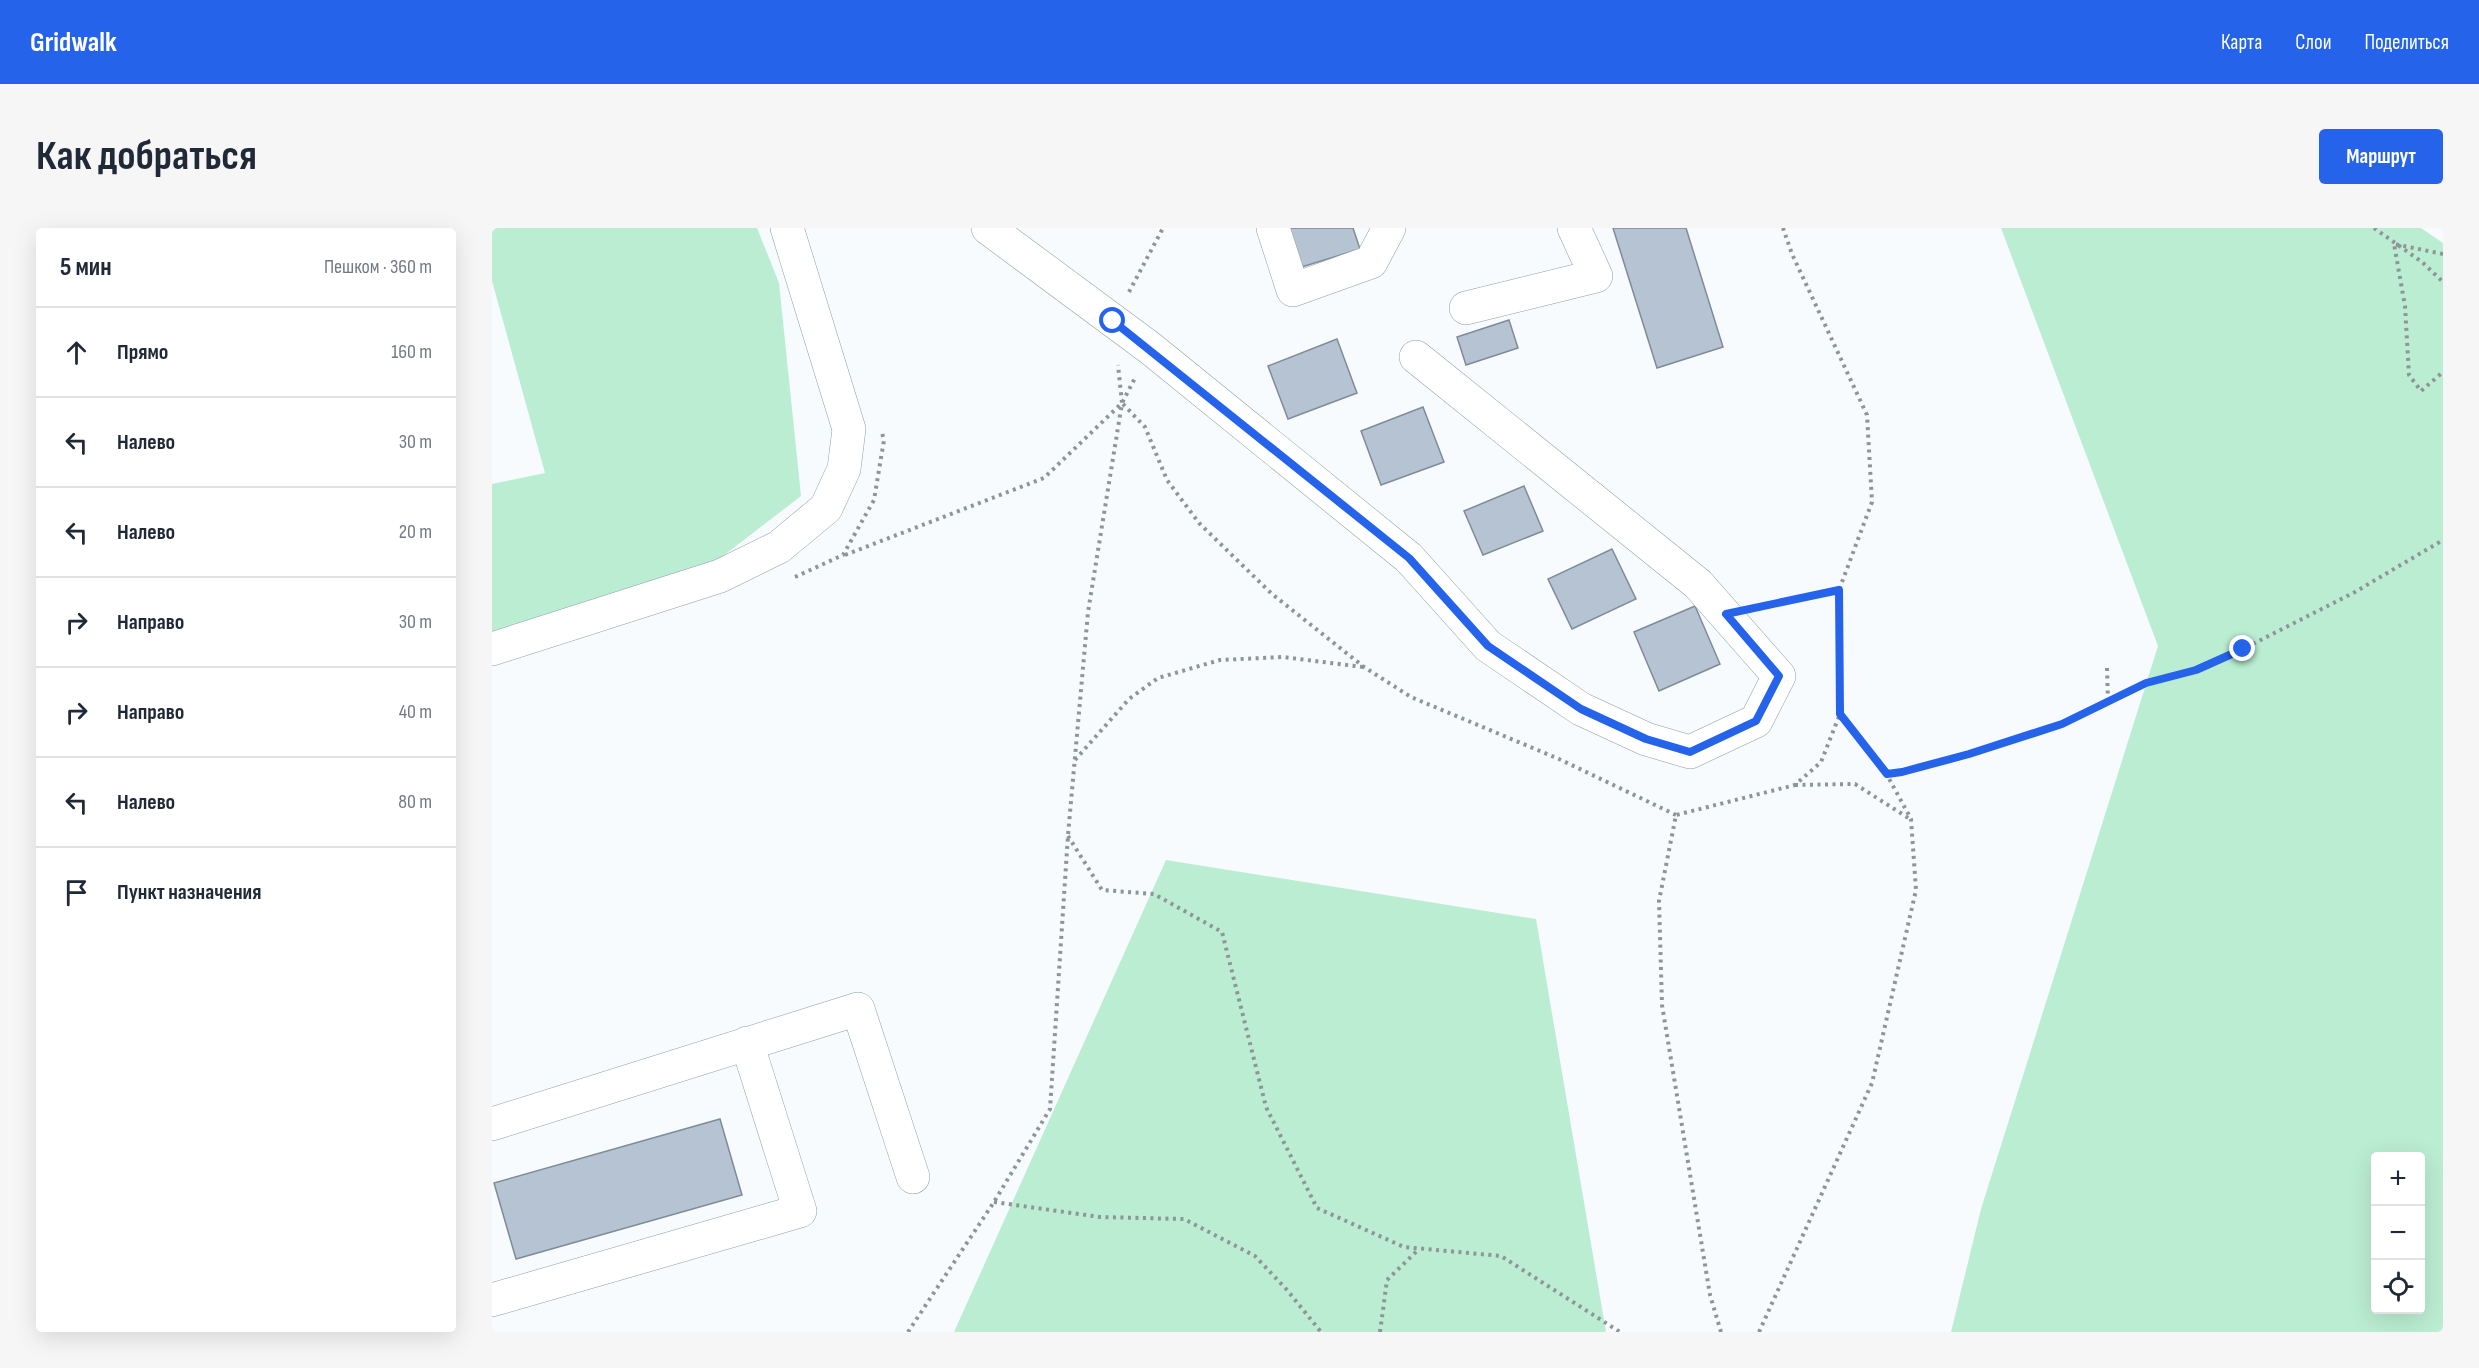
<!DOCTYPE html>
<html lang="ru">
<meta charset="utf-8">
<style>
:root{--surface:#fff;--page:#f6f6f7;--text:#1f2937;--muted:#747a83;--line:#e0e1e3;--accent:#2563eb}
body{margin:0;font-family:"Sofia Sans Condensed",sans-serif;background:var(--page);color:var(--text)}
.controls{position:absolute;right:18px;bottom:18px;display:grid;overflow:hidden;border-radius:6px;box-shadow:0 6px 24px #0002}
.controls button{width:54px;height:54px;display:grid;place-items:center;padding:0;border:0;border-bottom:2px solid var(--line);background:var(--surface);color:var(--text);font:30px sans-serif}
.stop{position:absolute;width:18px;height:18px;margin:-14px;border:4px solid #2563eb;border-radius:50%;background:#fff}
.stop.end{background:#2563eb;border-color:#fff;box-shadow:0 2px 6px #0008}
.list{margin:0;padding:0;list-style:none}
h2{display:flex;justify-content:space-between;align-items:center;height:78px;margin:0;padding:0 24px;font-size:26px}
h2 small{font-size:20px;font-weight:400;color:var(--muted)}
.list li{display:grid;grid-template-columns:39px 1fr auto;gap:18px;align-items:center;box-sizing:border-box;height:90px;padding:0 24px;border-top:2px solid var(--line)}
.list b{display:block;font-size:22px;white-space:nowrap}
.list em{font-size:20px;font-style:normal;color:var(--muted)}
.icon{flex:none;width:33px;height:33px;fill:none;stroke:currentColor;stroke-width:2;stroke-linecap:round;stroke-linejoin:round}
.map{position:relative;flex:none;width:1951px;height:1104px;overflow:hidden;border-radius:6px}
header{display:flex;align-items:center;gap:36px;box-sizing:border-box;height:84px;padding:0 30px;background:var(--accent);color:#fff}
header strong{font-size:28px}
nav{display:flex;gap:33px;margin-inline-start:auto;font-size:21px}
.intro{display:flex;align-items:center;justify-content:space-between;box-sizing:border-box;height:144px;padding:0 36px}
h1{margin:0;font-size:42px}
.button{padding:15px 27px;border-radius:6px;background:var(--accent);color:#fff;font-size:21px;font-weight:700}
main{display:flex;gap:36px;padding:0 36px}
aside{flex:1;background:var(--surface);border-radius:6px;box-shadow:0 6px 24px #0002}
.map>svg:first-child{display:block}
</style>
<header>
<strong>Gridwalk</strong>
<nav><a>Карта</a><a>Слои</a><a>Поделиться</a></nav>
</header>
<div class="intro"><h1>Как добраться</h1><a class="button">Маршрут</a></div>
<main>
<aside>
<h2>5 мин<small>Пешком · 360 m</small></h2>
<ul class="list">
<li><svg class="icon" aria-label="ahead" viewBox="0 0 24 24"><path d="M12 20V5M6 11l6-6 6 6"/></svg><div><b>Прямо</b></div><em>160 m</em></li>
<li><svg class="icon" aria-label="left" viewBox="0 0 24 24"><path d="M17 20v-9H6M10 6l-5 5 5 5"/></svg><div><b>Налево</b></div><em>30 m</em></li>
<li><svg class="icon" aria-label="left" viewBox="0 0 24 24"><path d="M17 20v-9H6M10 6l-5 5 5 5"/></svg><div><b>Налево</b></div><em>20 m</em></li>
<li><svg class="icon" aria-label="right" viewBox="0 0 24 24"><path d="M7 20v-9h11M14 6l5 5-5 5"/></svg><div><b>Направо</b></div><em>30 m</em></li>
<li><svg class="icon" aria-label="right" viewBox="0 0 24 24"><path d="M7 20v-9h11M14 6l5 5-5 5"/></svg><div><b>Направо</b></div><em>40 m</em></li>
<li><svg class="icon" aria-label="left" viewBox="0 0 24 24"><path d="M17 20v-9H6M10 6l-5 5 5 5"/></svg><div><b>Налево</b></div><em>80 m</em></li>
<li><svg class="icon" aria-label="arrive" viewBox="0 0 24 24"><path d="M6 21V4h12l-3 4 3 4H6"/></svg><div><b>Пункт назначения</b></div></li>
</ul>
</aside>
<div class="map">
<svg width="1951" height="1104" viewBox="0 0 1951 1104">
<rect width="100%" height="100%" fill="#f7fbfd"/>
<path fill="#bbedd2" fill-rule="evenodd" d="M0 0H265L287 55 309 268 227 331 0 405V256L53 245 0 53Z
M1509 0H1929L1951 15V1104H1459L1489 981 1666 418ZM1884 928H1928V1082H1884Z
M674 632 1044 691 1114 1104H462Z"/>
<path fill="#b6c3d2" stroke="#7f8b99" stroke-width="1.5" d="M790 0H861L868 21 803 41Z
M1121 0H1194L1231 119 1165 140Z
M1017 92 1026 120 974 137 965 109Z
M845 111 865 165 796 191 776 138Z
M931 179 952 234 889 257 869 203Z
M1032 258 1051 303 991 327 972 283Z
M1120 321 1144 371 1080 401 1056 351Z
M1203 378 1228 436 1167 463 1142 404Z
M228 891 250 967 24 1031 2 955Z"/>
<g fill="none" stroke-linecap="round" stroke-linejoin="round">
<defs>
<path id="minor" d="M496 0 658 120 917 330 996 418 1089 481 1154 511 1198 524 1264 493 1287 448 1206 356 924 129
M781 0 801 62 879 34 897 0
M974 80 1104 48 1082 0
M0 421 228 348 287 319 334 280 352 241 357 201 295 0
M0 896 366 781 421 949
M0 1072 308 983 255 815"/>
</defs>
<use href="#minor" stroke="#8b9fa7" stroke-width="34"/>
<path stroke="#8f9597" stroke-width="4" stroke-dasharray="3 4.5" stroke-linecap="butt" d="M1882 0 1930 34 1951 54
M1951 26 1902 16 1913 78 1917 147 1929 163 1951 144
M637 64 671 0
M631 176 653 199 675 252 707 295 780 366 872 439 919 469 1067 531 1184 587
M353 327 552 250 630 175 644 148
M303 349 351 327 382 272 392 212 390 205
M1268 379 1347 362
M1615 440 1616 474
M583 532 637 471 666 450 728 432 791 429 871 439
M1395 546 1410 544 1477 526 1570 496 1654 455 1704 442 1751 421 1863 364 1951 312
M1303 557 1363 556 1418 591
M576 608 610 662 662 666 730 704 774 879 825 980 912 1019 1009 1028 1128 1104
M502 974 608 989 692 991 763 1028 795 1062 829 1104
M416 1104 502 974 558 881 576 607 596 384 630 175 626 137
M888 1104 895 1052 927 1021
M1229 1104 1218 1067 1170 777 1167 673 1184 587 1303 557 1329 534 1348 486
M1267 1104 1380 855 1424 662 1419 591 1388 534 1348 486 1347 362 1380 274 1375 187 1300 26 1291 0"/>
<use href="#minor" stroke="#fff" stroke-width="33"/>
</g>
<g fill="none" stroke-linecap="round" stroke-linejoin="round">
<path stroke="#2563eb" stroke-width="8" d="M621 93 917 330 996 418 1089 481 1154 511 1198 524 1264 493 1287 448 1234 386 1347 362 1348 486 1395 546 1410 544 1477 526 1570 496 1654 455 1704 442 1751 421"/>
</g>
</svg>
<div class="controls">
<button>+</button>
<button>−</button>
<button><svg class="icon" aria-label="locate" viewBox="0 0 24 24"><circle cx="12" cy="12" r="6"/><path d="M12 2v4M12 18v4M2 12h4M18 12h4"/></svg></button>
</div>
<div class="stop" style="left:621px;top:93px"></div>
<div class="stop end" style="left:1751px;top:421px"></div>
</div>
</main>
